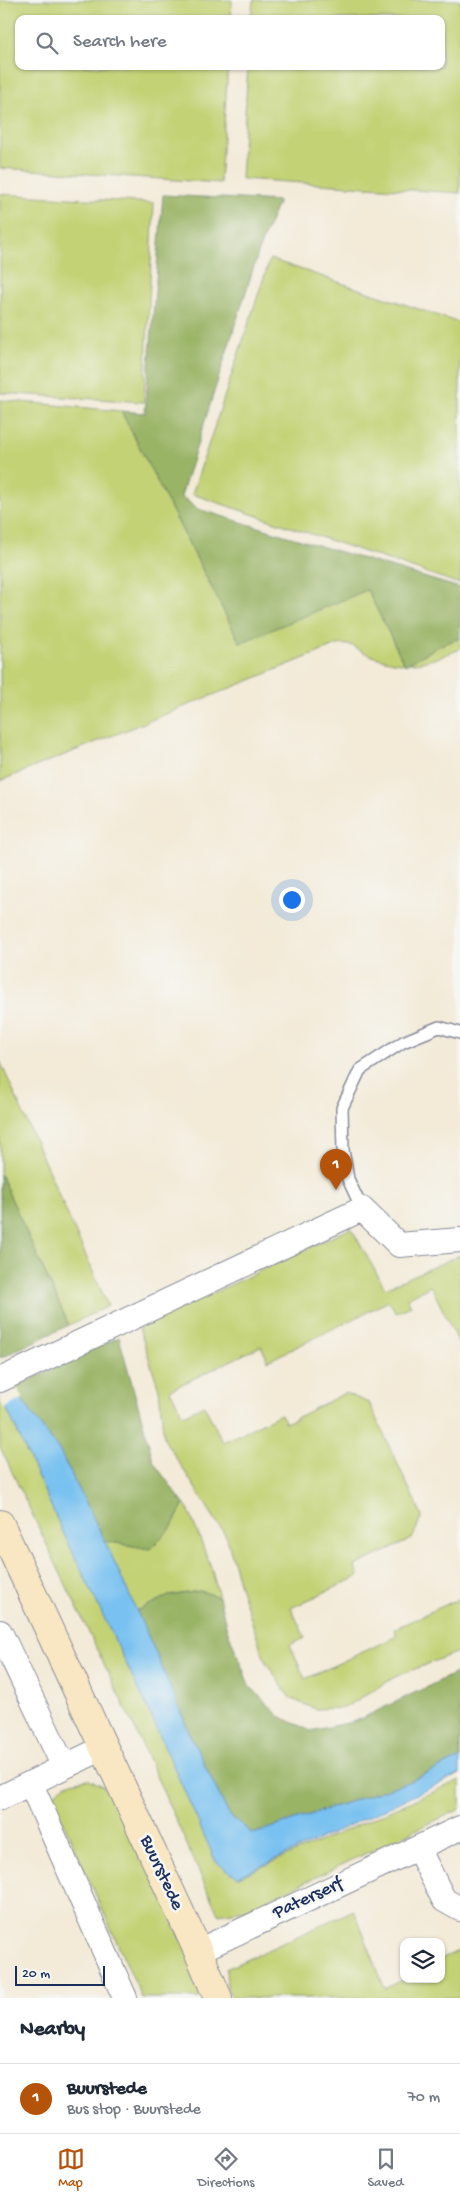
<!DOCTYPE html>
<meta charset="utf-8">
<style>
:root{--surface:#fff;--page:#f2f2f3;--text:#1f2937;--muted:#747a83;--line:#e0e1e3;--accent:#b45309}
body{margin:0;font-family:"Gochi Hand",sans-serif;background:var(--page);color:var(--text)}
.controls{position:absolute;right:15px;bottom:15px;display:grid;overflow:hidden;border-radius:10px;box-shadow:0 1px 4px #0004}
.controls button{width:45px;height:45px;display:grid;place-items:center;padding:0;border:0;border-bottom:1px solid var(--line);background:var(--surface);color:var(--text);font:25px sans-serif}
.scale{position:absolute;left:15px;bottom:12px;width:90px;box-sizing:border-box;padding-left:5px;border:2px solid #1b2f5e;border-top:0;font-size:14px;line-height:18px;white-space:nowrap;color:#1b2f5e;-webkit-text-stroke:4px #f6f6f2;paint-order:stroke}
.you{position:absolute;left:291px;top:899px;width:18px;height:18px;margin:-12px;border:4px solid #fff;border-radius:50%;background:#1a73e8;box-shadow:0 0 0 8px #1a73e833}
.badge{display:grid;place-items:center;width:32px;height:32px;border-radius:50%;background:var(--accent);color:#fff;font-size:16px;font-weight:700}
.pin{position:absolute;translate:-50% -41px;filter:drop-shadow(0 1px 2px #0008)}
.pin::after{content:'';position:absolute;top:26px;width:18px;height:15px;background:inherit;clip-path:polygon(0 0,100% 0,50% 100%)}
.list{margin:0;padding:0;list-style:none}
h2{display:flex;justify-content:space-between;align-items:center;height:65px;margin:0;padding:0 20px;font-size:21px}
h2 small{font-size:16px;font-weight:400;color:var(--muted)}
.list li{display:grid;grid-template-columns:32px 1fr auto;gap:15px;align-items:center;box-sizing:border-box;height:70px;padding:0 20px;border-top:1px solid var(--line)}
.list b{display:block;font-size:19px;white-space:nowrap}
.list p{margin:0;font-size:16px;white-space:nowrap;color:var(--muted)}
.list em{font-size:16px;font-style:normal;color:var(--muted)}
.icon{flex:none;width:28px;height:28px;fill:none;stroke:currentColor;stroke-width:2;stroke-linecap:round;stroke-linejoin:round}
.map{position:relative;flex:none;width:460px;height:1998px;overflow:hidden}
.search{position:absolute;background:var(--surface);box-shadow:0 1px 4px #0004;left:15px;right:15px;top:15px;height:55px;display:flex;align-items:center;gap:12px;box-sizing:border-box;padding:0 18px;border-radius:10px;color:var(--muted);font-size:19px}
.sheet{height:135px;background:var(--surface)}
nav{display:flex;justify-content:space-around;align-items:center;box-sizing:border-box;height:70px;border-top:1px solid var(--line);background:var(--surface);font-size:14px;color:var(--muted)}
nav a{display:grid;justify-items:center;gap:2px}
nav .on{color:var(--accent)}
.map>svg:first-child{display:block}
</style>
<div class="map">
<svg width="460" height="1998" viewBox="0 0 460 1998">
<rect width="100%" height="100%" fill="#f6f6f2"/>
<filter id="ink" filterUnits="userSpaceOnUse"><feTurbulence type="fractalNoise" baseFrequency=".02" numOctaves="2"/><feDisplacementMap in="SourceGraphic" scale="10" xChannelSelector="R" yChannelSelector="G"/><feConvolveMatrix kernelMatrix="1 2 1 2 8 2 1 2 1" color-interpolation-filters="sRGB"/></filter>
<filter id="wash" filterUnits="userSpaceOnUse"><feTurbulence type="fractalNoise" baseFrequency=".0096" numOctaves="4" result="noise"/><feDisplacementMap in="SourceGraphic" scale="20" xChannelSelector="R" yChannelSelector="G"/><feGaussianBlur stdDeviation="1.12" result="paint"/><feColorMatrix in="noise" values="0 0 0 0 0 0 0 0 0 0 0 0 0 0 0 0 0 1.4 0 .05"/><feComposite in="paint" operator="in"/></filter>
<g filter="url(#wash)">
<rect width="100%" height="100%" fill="#f3ead7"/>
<path fill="#c3d274" stroke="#6f8069" d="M0 0H232L231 19H19V66H228L220 183 0 168Z
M253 0H460V193L241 179 248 66H441V19H251Z
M0 194 154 203 144 402 0 393Z
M270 259 460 323V584L192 494Z
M0 400 121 411 240 643 367 589 405 665 441 645 460 638V649C424 664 407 669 370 655 354 649 357 643 337 645L0 781Z
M0 1061 108 1306 69 1325 0 1174Z
M351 1228 385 1288 460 1255V1345L431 1286 407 1298 411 1306 396 1313 389 1301 268 1361 261 1346 170 1390 183 1415 204 1405 223 1442 281 1414 286 1423 345 1393 369 1403 422 1516 412 1539 355 1566 359 1576 291 1608 305 1638 290 1645 305 1679 397 1636 394 1629 460 1598V1651L395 1677 344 1708 315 1709 290 1698 265 1661 240 1586 227 1538 164 1439 159 1389 139 1328Z
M0 1394 62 1530 148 1709 216 1862 239 1877 460 1780V1809L246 1910 218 1914 135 1729 0 1447Z
M184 1504 189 1511 211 1567 219 1597 200 1591 169 1596 136 1611 105 1541 150 1549 171 1528Z
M89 1779 107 1788 126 1816 212 1998H142L52 1797C62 1783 72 1781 89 1779Z
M354 1910 385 1989 404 1979H441V1959L460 1950V1998H232L227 1988 226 1969Z"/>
<path fill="#9ab466" stroke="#5a7262" d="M163 195 279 201 261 244 181 496 198 509 460 588V638L441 645 405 665 367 590 240 643 121 411 145 413Z
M0 1174 69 1325 0 1358Z
M119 1337 154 1463 184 1504 171 1528 150 1549 105 1541 59 1450 13 1388Z
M200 1591 219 1597 227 1629 249 1685 279 1716 311 1731 356 1721 460 1671V1758L411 1781 253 1834 229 1815 191 1737 158 1658 136 1611 169 1596Z"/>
<path fill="#78c1f0" stroke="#4a78a7" d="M0 1362 13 1388 59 1450 105 1541 158 1658 191 1737 229 1815 253 1834 411 1781 460 1758V1774L238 1877 216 1862 148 1709 62 1530 0 1394Z"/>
<path fill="#f3ead7" d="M0 1360 23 1398 4 1409 0 1400Z"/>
</g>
<g filter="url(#ink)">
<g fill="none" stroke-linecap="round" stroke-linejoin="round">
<defs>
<path id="lane" d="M362 1209 348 1179 343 1150 342 1108 360 1070 403 1042 439 1027 460 1033"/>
<path id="street" d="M0 1380 362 1209 399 1245 460 1240
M0 1632 64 1767
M31 1784 125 1998
M0 1798 103 1748
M418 1848 444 1900 460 1909
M198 1951 460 1828"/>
<path id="secondary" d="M0 1524 198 1951 218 1998"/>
</defs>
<use href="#lane" stroke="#878c9a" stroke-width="14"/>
<use href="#street" stroke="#878c9a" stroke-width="26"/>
<use href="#secondary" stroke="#878c9a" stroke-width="30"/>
<use href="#lane" stroke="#fff" stroke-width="11"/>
<use href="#street" stroke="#fff" stroke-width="24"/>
<use href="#secondary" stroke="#f9e7c3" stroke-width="28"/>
</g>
</g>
<g text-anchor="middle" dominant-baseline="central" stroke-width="5" stroke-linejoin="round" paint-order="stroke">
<g font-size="19" fill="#1b2f5e" stroke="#f6f6f2">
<text transform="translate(161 1873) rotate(65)">Buurstede</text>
<text transform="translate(308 1899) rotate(-25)">Paterserf</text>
</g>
</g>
</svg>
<div class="controls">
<button><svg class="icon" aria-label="layers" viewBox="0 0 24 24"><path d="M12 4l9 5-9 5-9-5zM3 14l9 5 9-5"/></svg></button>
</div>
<div class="scale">20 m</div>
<div class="you"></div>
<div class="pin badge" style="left:336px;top:1190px">1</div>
<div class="search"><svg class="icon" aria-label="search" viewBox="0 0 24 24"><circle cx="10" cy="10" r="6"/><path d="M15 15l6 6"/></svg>Search here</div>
</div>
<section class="sheet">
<h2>Nearby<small></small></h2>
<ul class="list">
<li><span class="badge">1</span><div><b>Buurstede</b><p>Bus stop · Buurstede</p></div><em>70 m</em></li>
</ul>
</section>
<nav>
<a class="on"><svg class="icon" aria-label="map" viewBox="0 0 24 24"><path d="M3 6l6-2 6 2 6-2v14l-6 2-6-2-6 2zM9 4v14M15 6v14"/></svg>Map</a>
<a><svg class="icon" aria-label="directions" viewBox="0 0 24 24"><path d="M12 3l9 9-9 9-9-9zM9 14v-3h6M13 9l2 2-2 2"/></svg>Directions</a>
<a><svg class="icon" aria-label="saved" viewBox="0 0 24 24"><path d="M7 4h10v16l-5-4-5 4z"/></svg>Saved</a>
</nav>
